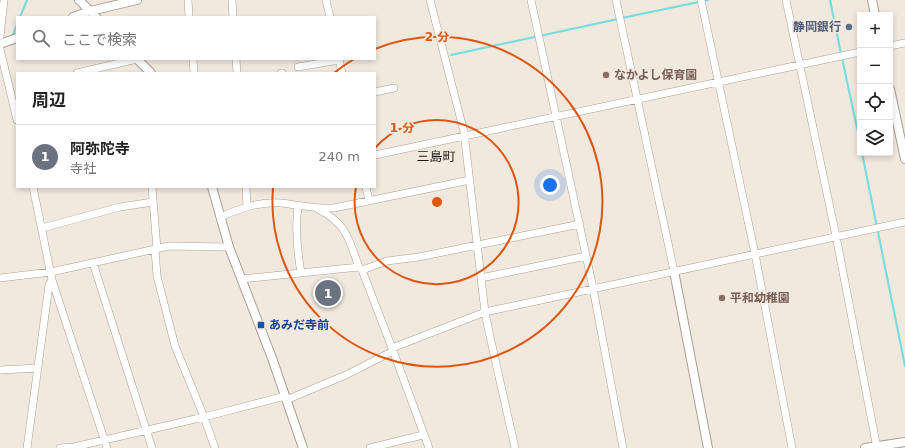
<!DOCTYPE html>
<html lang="ja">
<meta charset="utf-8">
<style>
:root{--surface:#fff;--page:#f6f6f6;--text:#222;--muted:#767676;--line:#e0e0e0;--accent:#7d6134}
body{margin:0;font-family:"DejaVu Sans","Noto Sans JP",sans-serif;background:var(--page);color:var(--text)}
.controls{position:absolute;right:12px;top:12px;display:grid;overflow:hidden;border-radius:0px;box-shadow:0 2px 6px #0003}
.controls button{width:36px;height:36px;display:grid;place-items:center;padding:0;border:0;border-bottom:1px solid var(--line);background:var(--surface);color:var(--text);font:20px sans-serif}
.you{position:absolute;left:550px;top:185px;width:14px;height:14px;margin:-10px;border:3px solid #fff;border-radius:50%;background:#1a73e8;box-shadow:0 0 0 6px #1a73e833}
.badge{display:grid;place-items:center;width:26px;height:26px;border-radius:50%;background:var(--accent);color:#fff;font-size:13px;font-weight:700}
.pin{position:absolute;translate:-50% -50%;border:2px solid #fff;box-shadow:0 1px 4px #0006}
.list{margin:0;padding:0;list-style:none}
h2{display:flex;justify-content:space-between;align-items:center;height:52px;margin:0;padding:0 16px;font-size:17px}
h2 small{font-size:13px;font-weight:400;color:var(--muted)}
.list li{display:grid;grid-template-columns:26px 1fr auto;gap:12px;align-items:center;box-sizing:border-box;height:64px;padding:0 16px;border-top:1px solid var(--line)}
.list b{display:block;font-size:15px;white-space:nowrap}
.list p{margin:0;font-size:13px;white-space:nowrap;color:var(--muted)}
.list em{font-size:13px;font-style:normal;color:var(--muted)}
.icon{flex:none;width:22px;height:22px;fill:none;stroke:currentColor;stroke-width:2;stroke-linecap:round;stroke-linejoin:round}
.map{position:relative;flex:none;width:905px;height:448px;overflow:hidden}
.search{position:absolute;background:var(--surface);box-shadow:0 2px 6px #0003;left:16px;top:16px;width:360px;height:44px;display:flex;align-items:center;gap:10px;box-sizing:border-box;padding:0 14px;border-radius:0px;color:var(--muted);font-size:15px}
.panel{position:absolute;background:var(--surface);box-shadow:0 2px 6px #0003;left:16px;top:72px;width:360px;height:116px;border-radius:0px}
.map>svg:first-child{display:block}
</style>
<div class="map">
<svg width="905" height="448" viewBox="0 0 905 448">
<defs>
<pattern id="building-back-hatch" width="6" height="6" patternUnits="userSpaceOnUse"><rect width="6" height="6" fill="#d7a769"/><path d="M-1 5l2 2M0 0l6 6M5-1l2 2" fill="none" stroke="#b88f5a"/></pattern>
</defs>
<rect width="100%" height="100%" fill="#f2e9de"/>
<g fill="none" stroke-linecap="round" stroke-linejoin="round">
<path stroke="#74dce1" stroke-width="2" d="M830 0 841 54
M20 17 27 0
M622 18 708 0
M12 37 17 25
M451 55 618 19
M842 58 860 142
M862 153 905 366"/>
</g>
<path fill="url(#building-back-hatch)" stroke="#7a7268" d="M333 282 339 299 322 304 317 287Z"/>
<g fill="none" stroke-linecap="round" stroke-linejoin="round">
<defs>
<path id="minor" d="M188 0 189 17
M232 0 233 17
M326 0 330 17
M430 0 464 132 485 312 489 332 515 448
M531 0 593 288 623 448
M616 0 674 271
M701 0 755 254 792 448
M786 0 836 236 877 448
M0 36 4 0
M890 46 905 43
M0 49 17 120
M193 59 194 73
M236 59 237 73
M339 59 342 73
M298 67 339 60
M77 73 137 59
M281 73H282
M375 92 394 88
M375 155 860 52
M33 187 52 280 107 448
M152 187 157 249
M246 187 247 207
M366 187 369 201
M298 206C295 229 297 250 301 273
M318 209C348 225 348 238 359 267
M220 217C239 209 260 201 281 203 299 205 316 209 334 208L470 180
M42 228 120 207 153 202
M155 249 157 276 175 346 204 417 215 448
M93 263 152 448
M362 270 392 348 429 448
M0 278 51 272 169 246 229 247
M481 278 586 256
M241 279 359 267 362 270 387 261 419 257 580 224
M392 348 485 312 905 222
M0 370 38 368
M286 400 346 375 393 351
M27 448 49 285 52 280
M60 448 74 447 204 417 285 396
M370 448 423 435"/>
<path id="tertiary" d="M79 0 96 17
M872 0 875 15
M73 17 90 11 137 0
M0 44 17 38
M137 59 151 73
M890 89 905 159
M212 187 229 247 272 358 303 448
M674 271 708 448
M865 448 905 442"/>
</defs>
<use href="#minor" stroke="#a8a096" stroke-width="8"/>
<use href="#tertiary" stroke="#a8a096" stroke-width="10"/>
<use href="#minor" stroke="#fff" stroke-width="7"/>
<use href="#tertiary" stroke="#fff" stroke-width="8"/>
</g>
<g fill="none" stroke="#de560d" stroke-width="2">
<path d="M375 148A82 82 0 1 1 356 187"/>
<path d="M334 73A165 165 0 0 1 354 59M375 49A165 165 0 1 1 273 188"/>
</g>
<circle fill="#5c6f8a" stroke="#f2e9de" stroke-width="1.5" cx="849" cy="27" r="4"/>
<g fill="#8d6e63" stroke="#f2e9de" stroke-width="1.5">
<circle cx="606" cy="75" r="4"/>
<circle cx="722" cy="298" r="4"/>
</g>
<rect fill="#1a4fb4" stroke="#f2e9de" stroke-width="1.5" x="257" y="321" width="8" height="8" rx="2"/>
<g text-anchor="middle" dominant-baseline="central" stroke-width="3.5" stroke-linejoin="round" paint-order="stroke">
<g font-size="12" font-weight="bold" fill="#4e5e75" stroke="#f2e9de" text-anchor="end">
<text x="841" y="27">静岡銀行</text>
</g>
<g font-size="12" font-weight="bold" fill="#785e54" stroke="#f2e9de" text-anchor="start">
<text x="614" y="75">なかよし保育園</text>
<text x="730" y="298">平和幼稚園</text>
</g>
<g font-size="12" font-weight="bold" fill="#164399" stroke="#f2e9de" text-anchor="start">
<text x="269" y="325">あみだ寺前</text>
</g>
<g font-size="13" fill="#1e1b17" stroke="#f2e9de">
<text x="436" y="156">三島町</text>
</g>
</g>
<circle cx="437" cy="202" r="6" fill="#de560d" stroke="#f2e9de" stroke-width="2"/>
<g font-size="12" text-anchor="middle" font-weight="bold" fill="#de560d" stroke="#f2e9de" stroke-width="3.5" stroke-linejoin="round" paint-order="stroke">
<text x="437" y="41">2 分</text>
<text x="402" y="132">1 分</text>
</g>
</svg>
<div class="controls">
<button>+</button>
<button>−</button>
<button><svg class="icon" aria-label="locate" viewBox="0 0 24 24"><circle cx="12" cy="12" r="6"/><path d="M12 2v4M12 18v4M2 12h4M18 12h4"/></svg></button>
<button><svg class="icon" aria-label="layers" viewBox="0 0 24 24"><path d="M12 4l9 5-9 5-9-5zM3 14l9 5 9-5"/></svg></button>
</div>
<div class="you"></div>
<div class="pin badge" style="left:328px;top:293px;background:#6b7280">1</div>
<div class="search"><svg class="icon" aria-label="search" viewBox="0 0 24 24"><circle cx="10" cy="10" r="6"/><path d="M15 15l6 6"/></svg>ここで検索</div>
<section class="panel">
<h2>周辺<small></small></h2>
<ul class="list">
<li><span class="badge" style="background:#6b7280">1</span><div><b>阿弥陀寺</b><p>寺社</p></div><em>240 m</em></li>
</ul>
</section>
</div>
